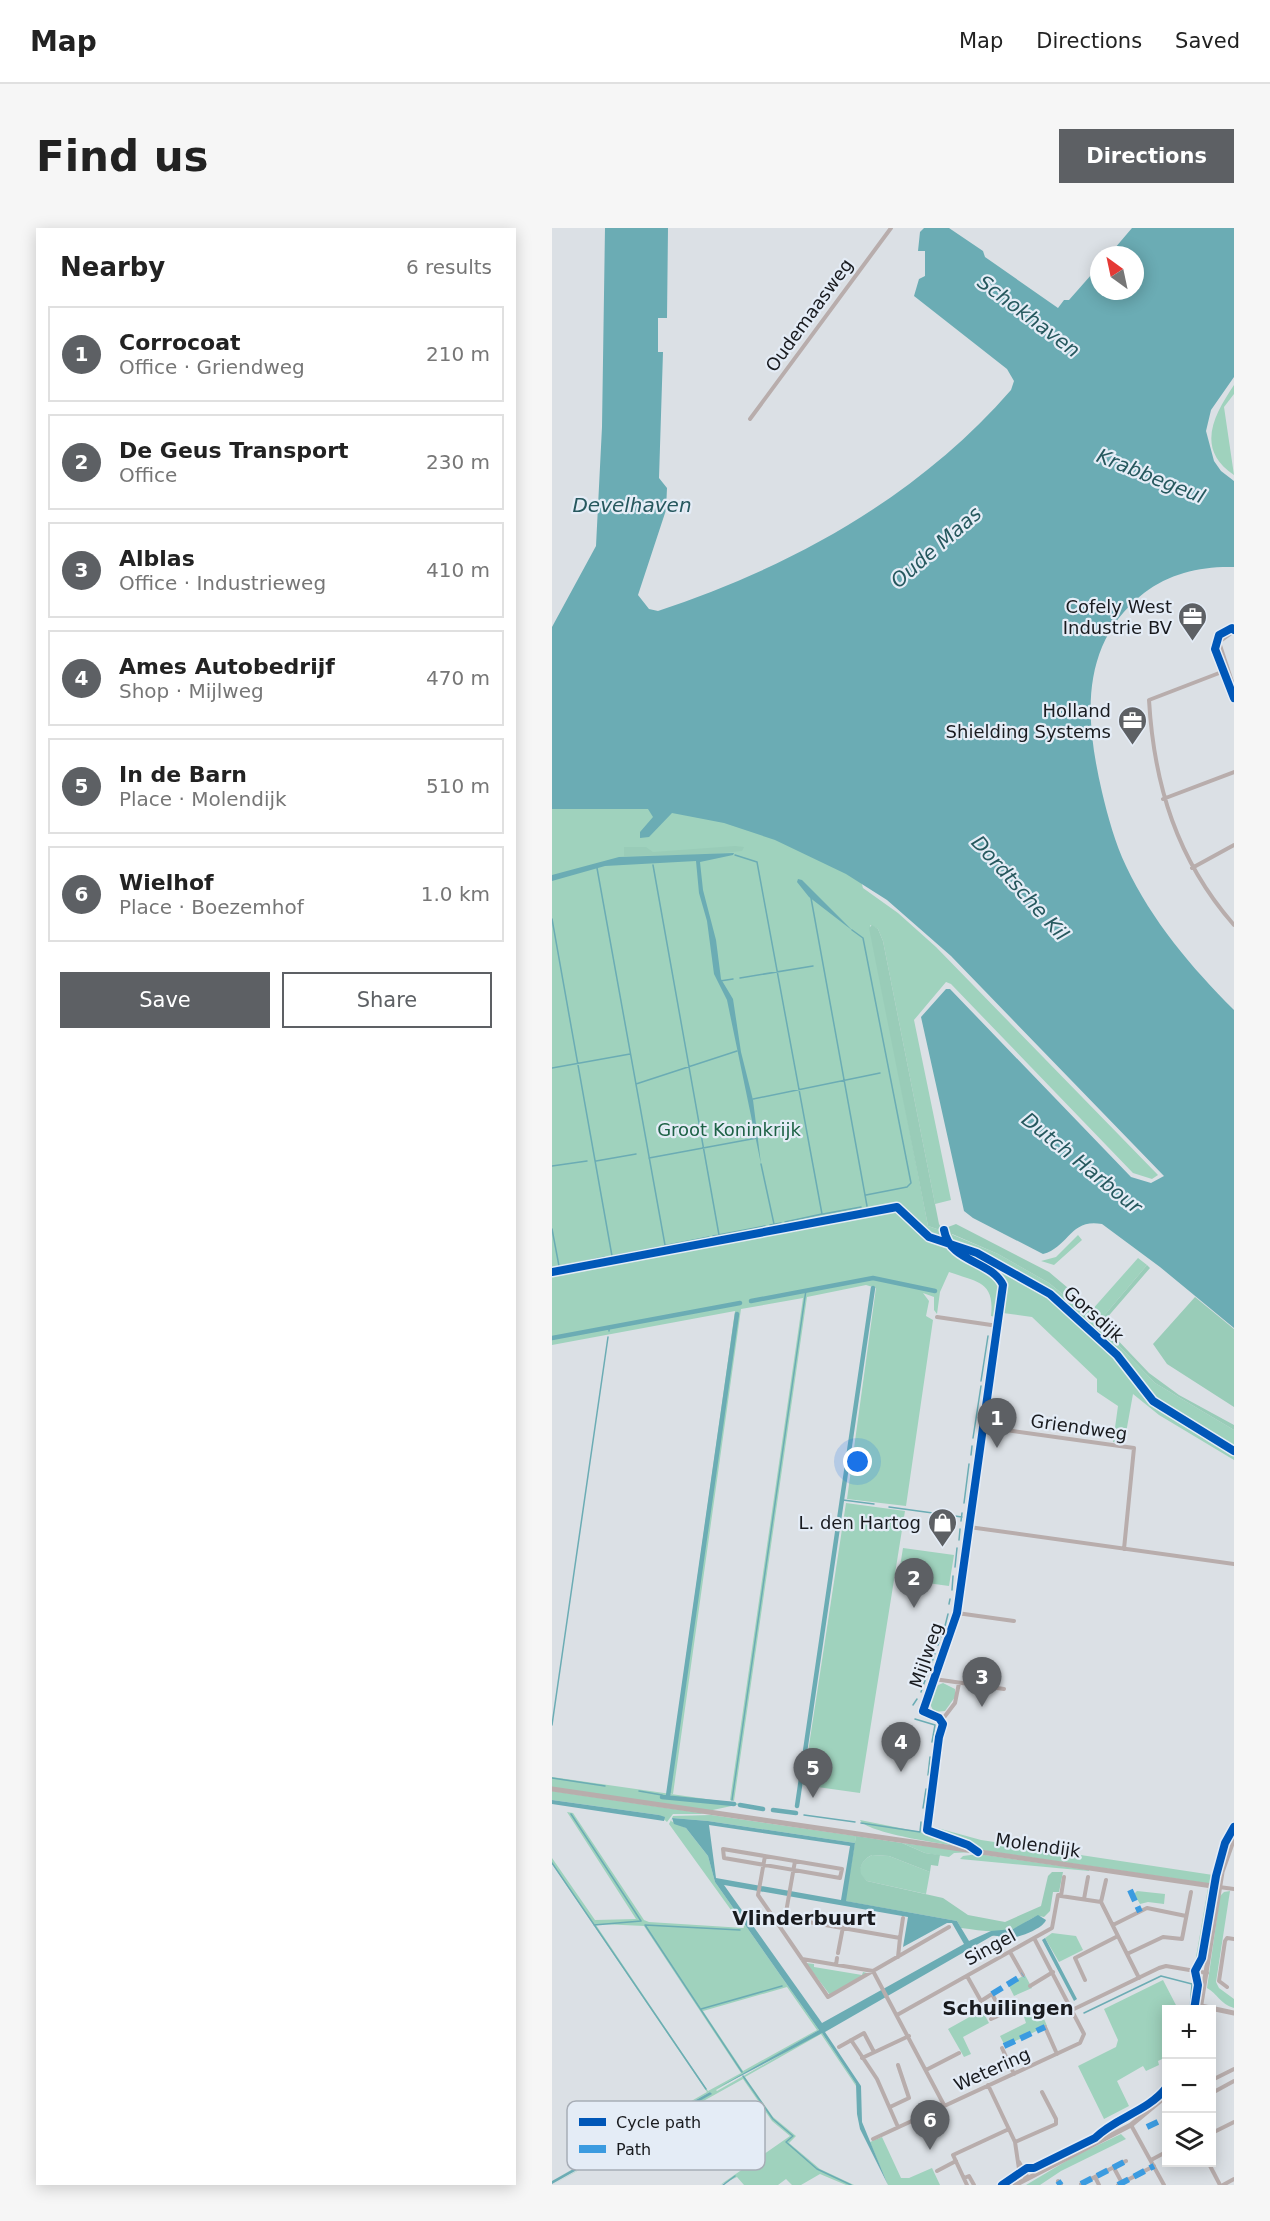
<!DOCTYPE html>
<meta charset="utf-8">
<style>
:root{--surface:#fff;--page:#f6f6f6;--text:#222;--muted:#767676;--line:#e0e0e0;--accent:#5d6064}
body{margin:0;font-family:"DejaVu Sans",sans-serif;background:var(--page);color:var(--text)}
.controls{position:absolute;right:18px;bottom:18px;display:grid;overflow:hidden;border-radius:0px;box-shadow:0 3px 15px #0003}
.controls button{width:54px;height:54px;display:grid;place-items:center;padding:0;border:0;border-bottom:2px solid var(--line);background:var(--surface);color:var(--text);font:30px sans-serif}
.compass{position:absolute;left:538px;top:18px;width:54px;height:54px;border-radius:50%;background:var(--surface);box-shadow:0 3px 15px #0003;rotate:327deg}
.you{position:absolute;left:306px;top:1234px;width:21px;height:21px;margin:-15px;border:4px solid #fff;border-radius:50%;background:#1a73e8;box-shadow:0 0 0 9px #1a73e833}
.badge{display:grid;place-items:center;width:39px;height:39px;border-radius:50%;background:var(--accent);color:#fff;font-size:20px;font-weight:700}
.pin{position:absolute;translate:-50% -50px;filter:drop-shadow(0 2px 3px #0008)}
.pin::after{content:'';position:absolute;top:32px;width:21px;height:18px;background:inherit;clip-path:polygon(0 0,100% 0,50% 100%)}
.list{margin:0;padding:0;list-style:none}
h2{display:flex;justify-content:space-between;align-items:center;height:78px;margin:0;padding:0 24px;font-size:26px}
h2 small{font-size:20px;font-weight:400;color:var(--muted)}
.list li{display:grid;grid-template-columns:39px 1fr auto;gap:18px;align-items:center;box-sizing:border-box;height:96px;margin:0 12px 12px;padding:0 12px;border:2px solid var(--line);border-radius:0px}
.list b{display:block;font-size:22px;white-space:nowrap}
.list p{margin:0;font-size:20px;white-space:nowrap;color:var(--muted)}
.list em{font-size:20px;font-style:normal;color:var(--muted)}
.actions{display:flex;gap:12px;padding:18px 24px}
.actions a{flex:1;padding:14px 0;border:2px solid var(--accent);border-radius:0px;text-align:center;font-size:21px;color:var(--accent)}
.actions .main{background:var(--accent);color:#fff}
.icon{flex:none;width:33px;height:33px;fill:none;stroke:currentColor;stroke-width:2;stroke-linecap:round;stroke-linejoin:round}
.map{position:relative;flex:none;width:682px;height:1957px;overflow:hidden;border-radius:0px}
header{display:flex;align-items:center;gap:36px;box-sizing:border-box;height:84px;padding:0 30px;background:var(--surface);border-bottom:2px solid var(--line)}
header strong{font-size:28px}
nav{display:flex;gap:33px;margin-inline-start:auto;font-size:21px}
.intro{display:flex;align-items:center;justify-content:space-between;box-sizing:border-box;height:144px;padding:0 36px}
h1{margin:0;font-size:42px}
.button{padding:15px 27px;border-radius:0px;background:var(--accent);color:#fff;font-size:21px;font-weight:700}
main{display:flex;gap:36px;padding:0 36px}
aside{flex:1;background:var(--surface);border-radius:0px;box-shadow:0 3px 15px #0003}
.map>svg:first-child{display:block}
</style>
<header>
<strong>Map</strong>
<nav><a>Map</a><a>Directions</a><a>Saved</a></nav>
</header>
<div class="intro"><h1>Find us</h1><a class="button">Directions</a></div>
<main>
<aside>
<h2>Nearby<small>6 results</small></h2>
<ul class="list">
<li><span class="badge">1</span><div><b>Corrocoat</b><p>Office · Griendweg</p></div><em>210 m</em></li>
<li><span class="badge">2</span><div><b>De Geus Transport</b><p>Office</p></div><em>230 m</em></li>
<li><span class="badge">3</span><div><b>Alblas</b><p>Office · Industrieweg</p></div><em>410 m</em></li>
<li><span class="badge">4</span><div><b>Ames Autobedrijf</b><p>Shop · Mijlweg</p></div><em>470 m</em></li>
<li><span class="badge">5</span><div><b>In de Barn</b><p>Place · Molendijk</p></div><em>510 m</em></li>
<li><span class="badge">6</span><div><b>Wielhof</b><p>Place · Boezemhof</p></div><em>1.0 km</em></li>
</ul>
<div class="actions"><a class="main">Save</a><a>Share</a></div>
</aside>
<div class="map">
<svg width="682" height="1957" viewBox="0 0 682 1957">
<rect width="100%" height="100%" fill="#dbe0e5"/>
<path fill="#9fd2bd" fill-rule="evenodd" d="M682 157V166L672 179 682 247C643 221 662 187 682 157Z
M0 575 114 578 216 604 309 653 311 660 346 685 384 719 606 947 600 951 581 945 399 756 394 754 362 792 399 972 383 976 331 713 326 701 318 697 376 998 391 1003 392 1011 382 1009 445 1053 449 1064 444 1089 439 1088C443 1053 425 1054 397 1044L388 1064 385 1086 382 1082V1069L371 1065 377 1073 374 1088 381 1092 354 1278 295 1271 324 1060 314 1057 255 1069 182 1573 178 1572 251 1070 189 1081 121 1566 115 1565 183 1083 0 1117Z
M399 1006 446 1026 497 1055 542 1092 603 1155 682 1202V1221L602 1172 566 1125 503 1066 416 1018 399 1013Z
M526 1007 530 1012 502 1037 489 1033 504 1029Z
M399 1016 496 1065 562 1125 598 1173 682 1225V1232L607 1187 581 1166 572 1216 561 1214 566 1178 545 1164V1151L480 1089 451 1085 453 1057 450 1051Z
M586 1030 595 1037 551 1089 553 1092 551 1094 539 1083Z
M294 1275 353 1283 308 1565 251 1557Z
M351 1320 402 1327 397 1358 346 1351Z
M391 1455 403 1461V1469L393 1483 382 1484 377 1474 384 1458Z
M0 1549 189 1576 156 1583 0 1560Z
M0 1563 155 1586H121L115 1594 107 1587 0 1572Z
M15 1584 21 1585 92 1692 97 1694 192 1700 117 1596 121 1588 159 1587 304 1608 303 1615 156 1593 120 1590 119 1593 134 1600 156 1628 163 1654 267 1802 164 1862 165 1863 267 1805H270L304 1856V1878V1858L269 1806 193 1849 221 1889 244 1908 237 1915 268 1941 302 1957H294L268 1946 249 1957H240L234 1951 226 1957H192L185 1949 168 1957 238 1908 220 1893 191 1851 0 1957 159 1866 158 1864 0 1953 155 1864 0 1636V1630L43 1692 84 1691ZM50 1696 92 1698 189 1845 156 1863 44 1697ZM235 1759 265 1802 191 1843 151 1783Z
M308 1592 368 1604 410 1619C392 1616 314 1605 308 1592Z
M378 1598 429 1612 661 1647 660 1656 435 1623 384 1607 377 1602Z
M350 1615 421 1624 402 1625 397 1629 373 1625Z
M426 1626 537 1642V1643L408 1631 411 1628Z
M320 1627 337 1628 378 1644 374 1666 315 1653 308 1646C307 1637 312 1631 320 1627Z
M656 1660 659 1662 648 1732 643 1735Z
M585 1663 613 1666 612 1676 596 1674 588 1676 582 1666Z
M678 1663 664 1754 667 1760 682 1771V1780C668 1776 665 1765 655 1760L668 1668 672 1664Z
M500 1705 524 1708 531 1722 507 1734 493 1710Z
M254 1735 262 1736V1739L310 1747 311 1744 315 1745 278 1767Z
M473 1747 480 1760 462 1768 456 1756Z
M611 1752 626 1781 614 1782V1829L606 1833 607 1837 594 1843 591 1838 565 1853 577 1878 552 1891 526 1838 564 1819 566 1812 552 1781Z
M488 1781 495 1798 453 1818 448 1808 474 1795 472 1789Z
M430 1782 437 1795 411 1809 419 1826 412 1829 396 1801Z
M569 1906 574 1911 509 1943 488 1957H474L521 1929Z
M330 1909 349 1950H357L380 1940 388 1957H336L318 1914Z"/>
<path fill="#99ccb8" d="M183 618 192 619 190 623C152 628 111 627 72 628V619H94L101 624Z
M320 697 326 701 331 713 387 996 391 1003 376 998 317 700Z
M404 996 497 1044 541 1081 539 1084 597 1145 627 1167 682 1197V1202L603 1155 542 1092 497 1055 446 1026 400 1006 399 1013 396 999Z
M595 1037 598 1040 553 1092 551 1089Z
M643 1069 682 1101V1179L615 1136 601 1116Z
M304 1608 350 1615 373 1625 388 1627 386 1638 379 1637 378 1644 337 1628 320 1627C312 1631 307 1637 309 1646L315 1653 391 1670 416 1687 453 1694 489 1678 496 1648 500 1644H511L507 1664H501L498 1683 492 1689C481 1685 472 1698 461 1701 444 1706 426 1702 409 1700L405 1693 293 1673Z"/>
<path fill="#6bacb4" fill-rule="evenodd" d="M53 0H116L115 90H106V124H111L107 250 115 260 114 282 86 367 97 381 106 383C239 339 366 269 459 162L462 153 455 141 362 68 367 51 373 48V23H366L368 4 372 0H397L431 23 433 29 506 80 512 72H517L547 38V63H583V27H557L580 0H682V149L659 182 654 203 662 233 669 243 682 253V339C650 338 618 345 592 365 527 416 533 491 550 564 556 589 563 615 574 638 600 693 639 739 682 782V1100L608 1039 550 996C518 990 517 1019 491 1026L421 990 412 983 369 789 394 761H398L579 949 599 955 612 948 399 728 335 672 294 646 223 612 172 595 120 585 97 609 88 610V604L101 589 96 581H0V399L44 318 50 199Z
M182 625 181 627 148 634 151 662 164 712 169 751 181 771 189 824 201 872 209 936 175 772 162 746 155 693 147 665 144 633 53 638 0 653V647L67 629Z
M246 651 250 652 301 703 257 669 245 654Z
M0 1572 107 1587 113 1589 112 1593 0 1576Z
M120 1590 156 1593 303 1615 294 1673 405 1693 417 1713 439 1703 461 1701 486 1687 494 1692C491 1701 464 1711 455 1710 449 1710 446 1707 440 1708L273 1804 309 1858 310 1894 336 1957 308 1901 305 1886 304 1856 270 1805 164 1861 267 1802 163 1654 156 1628 134 1600 122 1596ZM157 1597 298 1618 289 1672 164 1650ZM172 1657 356 1689 351 1719 395 1695H400L412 1716 270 1795Z
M493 1710 525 1771 522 1773 490 1712Z
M158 1864 160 1866 0 1956V1953Z"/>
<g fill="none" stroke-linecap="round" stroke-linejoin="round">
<path stroke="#6bacb4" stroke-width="1.5" d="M183 627 205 634 270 986 233 994
M101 637 167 1007
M45 640 113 1017
M259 670 315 978
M0 691 60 1028 107 1019
M300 702 311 710 359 955 355 959 314 967
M188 750 261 738
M168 753 181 751
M0 840 78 826
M84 856 185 823
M201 871 328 845
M97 930 205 910
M44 933 84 926
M209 936 222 996
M0 938 35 933
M271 986 309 979
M218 997 229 995
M0 1001 7 1038
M161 1008 213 998
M111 1018 157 1009
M0 1040 53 1029
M57 1099V1103
M429 1153 436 1108
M421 1210 429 1158
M419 1227 420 1218
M291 1272 322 1276
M412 1275 417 1236
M337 1279 410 1289
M409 1293 410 1285
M407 1312 408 1301
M403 1339 405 1320
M400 1362 401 1348
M397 1376 398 1371
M393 1398 396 1386
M386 1417 389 1408
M380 1434 383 1425
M369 1464 376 1444
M361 1477 365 1471
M363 1491 383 1497 380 1514
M0 1497 56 1109
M376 1547 378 1529
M0 1550 53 1558
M87 1563 110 1567
M180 1572 254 1062
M180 1576V1575
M371 1580 374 1561
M19 1586 89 1693 42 1697
M244 1586H245
M252 1587 303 1594
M309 1595 368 1604 369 1594
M0 1635 154 1861
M188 1702 93 1697 190 1844
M149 1781 230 1758
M532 1785 609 1748 640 1756 638 1782
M191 1848 221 1891 241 1908 234 1914 265 1941 299 1957
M598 1874 614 1854
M171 1957 183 1948"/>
<path stroke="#6bacb4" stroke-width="4.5" d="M199 1073 321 1050 383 1063
M0 1110 188 1075
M116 1568 185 1086
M110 1569 182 1576
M188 1577 211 1581
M245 1578 321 1060
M221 1582 244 1585"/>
<path stroke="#b8adac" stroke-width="4" d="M198 191 339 0
M682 403 667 414 682 460
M675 442 597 472C602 557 625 632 682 697
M611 571 682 544
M640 640 682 617
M392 1002C398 1035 439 1032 451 1057L405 1385 371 1483 387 1490 391 1496 387 1509 375 1602 423 1622
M385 1089 446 1098
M432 1199 582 1220 572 1321
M417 1299 682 1336
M405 1385 462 1393
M382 1451 452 1461
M390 1492 403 1475 407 1455
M171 1621 290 1641 288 1650 172 1630Z
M213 1628 206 1667 276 1769 397 1699
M243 1633 233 1690 348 1710 346 1729
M512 1649 509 1668 549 1674 587 1750
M667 1659 682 1661
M532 1671 536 1649
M549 1674 554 1652
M561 1697 595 1680 634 1688
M348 1710 351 1690
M482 1710 500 1700 506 1667 509 1668
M458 1724 471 1747
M286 1725 291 1699
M575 1726 611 1709 630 1711 639 1664
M250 1731 321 1743 392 1877
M284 1737 285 1730
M415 1748 429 1773 440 1766 451 1786
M533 1752 523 1730 566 1708
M478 1758 501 1744
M675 1759 667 1753 673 1713 675 1710 682 1711
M520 1782 607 1740 614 1738 655 1745
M439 1791 466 1779
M493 1799 505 1826
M299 1812 325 1851 346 1899
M287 1819 312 1805 322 1824
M450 1820 462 1846
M310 1830 357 1808
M374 1842 407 1825
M660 1852 682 1841
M436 1857 463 1914 467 1941 475 1951
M660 1865 682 1853
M338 1879 357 1870 346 1837
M579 1897 612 1957
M660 1905 682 1894
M321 1911 528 1815 532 1806 482 1710 345 1787
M463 1914 504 1896V1891L490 1864
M599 1932 614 1924
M467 1934 475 1948
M656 1934 668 1957
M562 1940 570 1955
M385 1943 404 1933
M543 1949 547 1957
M412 1950 417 1948 422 1957
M506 1953 509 1957
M529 1956 574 1933
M415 1957 401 1927 457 1901
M450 1957H457
M566 1957 602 1938
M671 1957 682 1951"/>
<path stroke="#b8adac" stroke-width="5" d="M0 1561 667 1659
M649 1778 682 1785
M648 1782 670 1644 682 1610
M463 1957 579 1897 614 1868"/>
<path stroke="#3b9be0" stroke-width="6" stroke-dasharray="12 6" stroke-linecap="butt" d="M578 1662 588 1684
M440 1766 471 1747
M452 1818 493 1799
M595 1899 614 1890
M506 1953 509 1957
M529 1956 574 1933
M566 1957 602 1938"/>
<defs>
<path id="cycleway" d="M682 402 680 400 667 407 663 421 682 470
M392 1002C398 1035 439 1032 451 1057L405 1385 371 1483 387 1490 391 1496 387 1509 375 1602 416 1617 426 1624
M0 1044 345 979 377 1009 425 1025 498 1066 565 1127 601 1173 682 1223
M642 1782 646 1757 643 1743 650 1730 664 1648 673 1615 682 1599
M450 1957 475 1940H482L543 1910C564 1889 595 1884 614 1860"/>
</defs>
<use href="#cycleway" stroke="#e4ecf6" stroke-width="11"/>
<use href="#cycleway" stroke="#0057b8" stroke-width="8"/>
</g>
<defs>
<symbol id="office-pin" viewBox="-11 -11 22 30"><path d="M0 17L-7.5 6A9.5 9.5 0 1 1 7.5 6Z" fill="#5d6064" stroke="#e4ecf6"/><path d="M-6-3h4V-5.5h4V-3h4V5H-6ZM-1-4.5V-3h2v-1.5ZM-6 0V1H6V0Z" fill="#fff"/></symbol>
<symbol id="shop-pin" viewBox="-11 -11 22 30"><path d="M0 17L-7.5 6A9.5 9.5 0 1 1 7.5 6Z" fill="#5d6064" stroke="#e4ecf6"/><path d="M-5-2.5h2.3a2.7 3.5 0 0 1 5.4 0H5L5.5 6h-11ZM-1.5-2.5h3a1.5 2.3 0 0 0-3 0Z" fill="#fff"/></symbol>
</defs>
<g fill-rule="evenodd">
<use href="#office-pin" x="624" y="372" width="33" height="45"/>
<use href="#office-pin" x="564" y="476" width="33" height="45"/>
<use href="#shop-pin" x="374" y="1278" width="33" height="45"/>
</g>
<g text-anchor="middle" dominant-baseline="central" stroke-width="4.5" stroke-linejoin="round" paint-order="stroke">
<g font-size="18" fill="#191b1f" stroke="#e4ecf6">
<text transform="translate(257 87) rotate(-54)">Oudemaasweg</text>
<text transform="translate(542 1086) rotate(42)">Gorsdijk</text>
<text transform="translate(527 1199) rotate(8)">Griendweg</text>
<text transform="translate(374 1427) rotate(-71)">Mijlweg</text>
<text transform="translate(486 1617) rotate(8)">Molendijk</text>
<text transform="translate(438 1719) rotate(-29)">Singel</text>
<text transform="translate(440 1841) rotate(-24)">Wetering</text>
</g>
<g font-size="18" fill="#191b1f" stroke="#e4ecf6" text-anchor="end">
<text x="620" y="378">Cofely West<tspan x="620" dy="21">Industrie BV</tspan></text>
<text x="559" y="482">Holland<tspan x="559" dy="21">Shielding Systems</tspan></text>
<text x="369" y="1294">L. den Hartog</text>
</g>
<g font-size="18" fill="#1d6145" stroke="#e4ecf6">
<text x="177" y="901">Groot Koninkrijk</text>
</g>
<g font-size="20" font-style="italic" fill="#26585e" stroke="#e4ecf6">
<text transform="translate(477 88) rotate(37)">Schokhaven</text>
<text transform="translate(599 248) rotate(22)">Krabbegeul</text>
<text x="80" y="277">Develhaven</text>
<text transform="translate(384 319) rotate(-41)">Oude Maas</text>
<text transform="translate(468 660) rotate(48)">Dordtsche Kil</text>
<text transform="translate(530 935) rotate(39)">Dutch Harbour</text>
</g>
<g font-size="20" font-weight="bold" fill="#191b1f" stroke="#e4ecf6">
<text x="252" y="1690">Vlinderbuurt</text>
<text x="456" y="1780">Schuilingen</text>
</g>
</g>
<rect x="15" y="1873" width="198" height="69" rx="9" fill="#e4ecf6" stroke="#a7adb6" stroke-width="1.5"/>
<rect x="27" y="1890" width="27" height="8" fill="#0057b8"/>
<rect x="27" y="1917" width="27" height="8" fill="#3b9be0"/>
<g font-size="16" fill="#191b1f">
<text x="64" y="1900">Cycle path</text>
<text x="64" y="1927">Path</text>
</g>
</svg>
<div class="controls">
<button>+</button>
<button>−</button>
<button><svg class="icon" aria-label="layers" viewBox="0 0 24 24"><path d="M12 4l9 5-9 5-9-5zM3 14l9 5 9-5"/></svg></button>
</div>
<svg class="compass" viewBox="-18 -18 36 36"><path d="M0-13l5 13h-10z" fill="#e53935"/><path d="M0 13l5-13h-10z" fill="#767676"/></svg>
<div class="you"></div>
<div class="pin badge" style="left:445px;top:1220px">1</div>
<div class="pin badge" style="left:362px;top:1380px">2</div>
<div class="pin badge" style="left:430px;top:1479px">3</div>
<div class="pin badge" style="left:349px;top:1544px">4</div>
<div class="pin badge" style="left:261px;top:1570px">5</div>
<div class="pin badge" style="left:378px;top:1922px">6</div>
</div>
</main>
